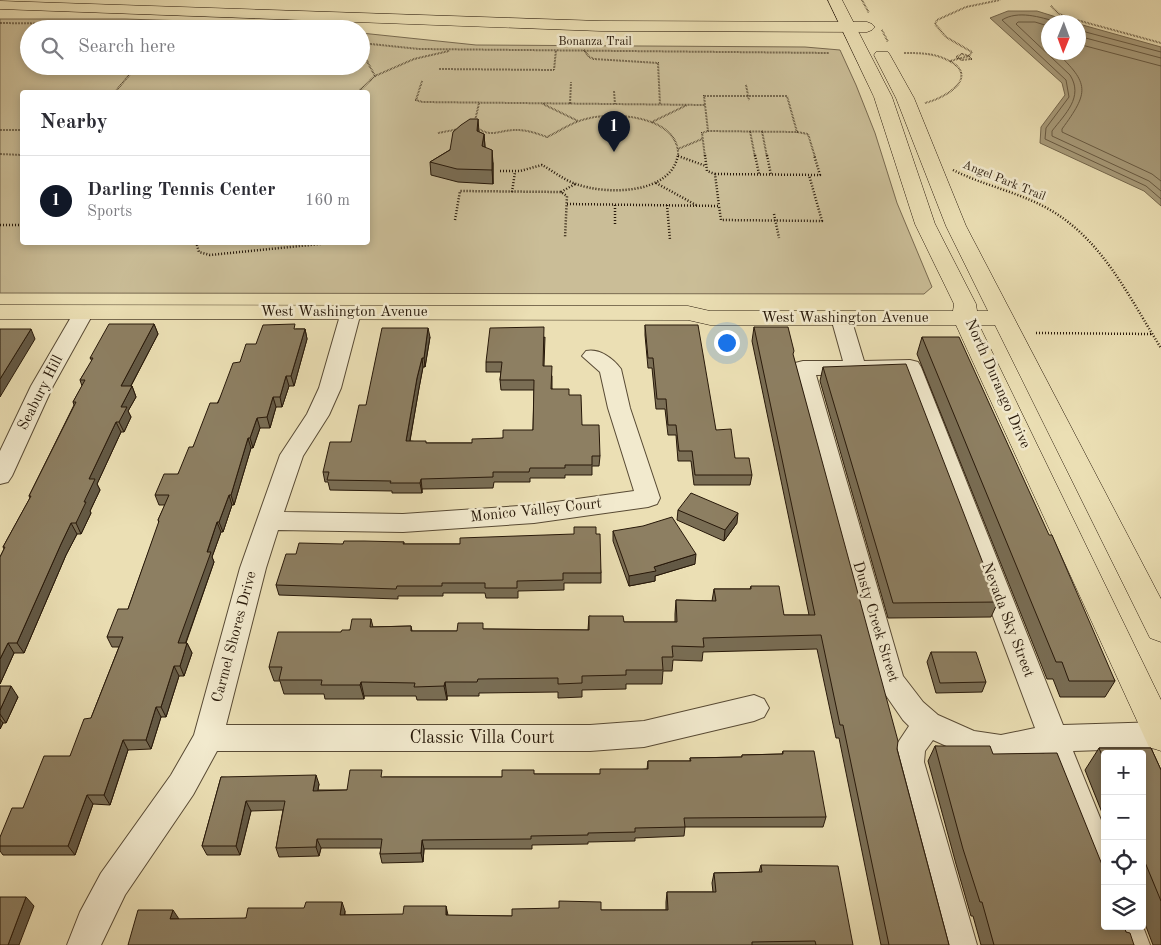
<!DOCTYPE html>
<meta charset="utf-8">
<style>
:root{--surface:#fff;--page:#f2f2f3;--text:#2b2b33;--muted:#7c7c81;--line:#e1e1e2;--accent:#111827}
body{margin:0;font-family:"Old Standard TT",serif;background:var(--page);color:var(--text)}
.controls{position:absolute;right:15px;bottom:15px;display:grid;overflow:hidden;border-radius:5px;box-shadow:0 2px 8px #0003}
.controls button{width:45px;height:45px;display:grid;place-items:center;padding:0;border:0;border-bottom:1px solid var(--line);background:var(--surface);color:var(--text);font:25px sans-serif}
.compass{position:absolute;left:1041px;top:15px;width:45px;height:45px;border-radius:50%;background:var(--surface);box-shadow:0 2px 8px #0003;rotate:181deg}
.you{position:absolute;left:726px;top:342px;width:18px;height:18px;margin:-12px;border:4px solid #fff;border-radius:50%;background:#1a73e8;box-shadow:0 0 0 8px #1a73e833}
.badge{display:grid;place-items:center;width:32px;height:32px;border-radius:50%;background:var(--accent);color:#fff;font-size:16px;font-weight:700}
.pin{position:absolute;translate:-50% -41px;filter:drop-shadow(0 1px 2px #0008)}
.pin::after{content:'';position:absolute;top:26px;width:18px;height:15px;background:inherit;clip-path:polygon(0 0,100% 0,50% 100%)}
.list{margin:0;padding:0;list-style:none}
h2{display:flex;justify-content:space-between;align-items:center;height:65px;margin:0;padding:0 20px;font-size:21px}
h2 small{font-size:16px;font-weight:400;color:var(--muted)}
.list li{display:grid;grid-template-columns:32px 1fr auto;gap:15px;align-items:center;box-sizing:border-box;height:90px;padding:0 20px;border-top:1px solid var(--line)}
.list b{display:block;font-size:19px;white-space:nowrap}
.list p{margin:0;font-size:16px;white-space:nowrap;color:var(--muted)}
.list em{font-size:16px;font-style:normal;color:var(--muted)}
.icon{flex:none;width:28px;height:28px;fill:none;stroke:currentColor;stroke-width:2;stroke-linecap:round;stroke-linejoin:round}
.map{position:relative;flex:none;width:1161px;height:945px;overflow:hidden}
.search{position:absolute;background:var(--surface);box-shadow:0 2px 8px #0003;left:20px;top:20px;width:350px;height:55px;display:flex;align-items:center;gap:12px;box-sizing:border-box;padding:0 18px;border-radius:28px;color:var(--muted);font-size:19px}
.panel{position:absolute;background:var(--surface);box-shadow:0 2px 8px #0003;left:20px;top:90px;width:350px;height:155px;border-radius:5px}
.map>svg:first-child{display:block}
</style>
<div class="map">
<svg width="1161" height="945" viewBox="0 0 1161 945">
<rect width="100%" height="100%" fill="#ebdfb4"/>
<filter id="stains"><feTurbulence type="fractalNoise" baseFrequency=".004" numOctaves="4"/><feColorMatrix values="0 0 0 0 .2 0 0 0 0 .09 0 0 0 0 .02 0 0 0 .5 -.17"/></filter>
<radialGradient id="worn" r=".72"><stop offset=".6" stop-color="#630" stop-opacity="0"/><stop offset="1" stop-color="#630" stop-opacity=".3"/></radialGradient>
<path fill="#cabd97" stroke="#786a50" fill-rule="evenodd" d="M0 19H125L313 25 337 29H29V66H361V33L476 45 805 47 840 50 856 85 875 133 897 203 932 287 924 294 0 293ZM22 92H368V242H22Z"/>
<path fill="#a89b7a" stroke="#74674d" d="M1008 11H1037L1072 22H1048V52H1078L1079 24 1161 47V206L1144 191 1040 143 1041 127 1065 95 1062 83 990 18Z"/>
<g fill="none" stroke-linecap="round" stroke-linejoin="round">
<path stroke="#685a42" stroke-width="1" d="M1057 22C1040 17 1018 10 1002 20L1066 80 1069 97 1046 128 1045 139 1146 186 1161 199
M1048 26 1035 22H1018L1016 24 1070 75C1084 97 1065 114 1052 131V136L1149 181 1161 191
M1078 30 1161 52
M1078 36 1161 58
M1078 44 1161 66
M1056 52C1090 84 1089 92 1062 129V132L1152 174 1161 181"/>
<defs>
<path id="minor" d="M84 306 91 308 94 312 53 386 12 476 8 482 0 484V451L31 386 74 312 77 308Z
M351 306 358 308 361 312 341 388 329 415 303 456 284 512 403 514 534 505 634 491 608 408 600 372 582 356 586 351C599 348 613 358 621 369L630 408 660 498 657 504 648 507 534 523 403 532 278 530 266 568 226 725H590L644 721 754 695 764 699 769 708 764 717 754 721 644 747 590 751H217L193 795 125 895 101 945H67L80 912 101 873 171 775 194 735 240 568 280 455 307 414 319 388 341 312 344 308Z
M841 312 848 314 851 318 864 361 910 360 918 362 921 367 1063 725 1161 722V748L1073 751 1105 830V888L1093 883 1044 753 1001 761 971 757 933 740 925 751 924 762 977 945H943L894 762 895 747 909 726 903 720 876 681 792 368 795 363 803 361H843L831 318 834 314ZM902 374 1035 728 1001 735 974 731 938 715 923 702 903 676 816 375Z
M1142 924 1150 945H1116L1109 926H1142Z"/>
<path id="major" d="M828 0H842L892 97 935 224 976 304 977 311H988L946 226 896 98 874 55 876 52H888L890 55 914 98 966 226 1161 599V642L1150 638 995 325H979L1161 700V751L1149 747 956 325H710L688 320 0 319V305L688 306 710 311H953L954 304 915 224 874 97Z"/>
<path id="highway" d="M0 1 601 21 867 22 872 24 875 27 872 30 867 32 601 31 0 9Z"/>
</defs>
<use href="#minor" stroke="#584a34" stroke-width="2"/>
<use href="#major" stroke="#271809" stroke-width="1"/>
<use href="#highway" stroke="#271809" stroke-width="1"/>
<path stroke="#271809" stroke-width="2" stroke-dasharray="0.5 1" stroke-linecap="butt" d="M862 0 869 13
M1051 6 1059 14 1073 19 1161 43
M0 23 84 24
M882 30 888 42
M361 43 419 49 829 53
M584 50 589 57 594 59 658 63 660 104
M904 53C917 53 931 53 943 58 983 74 949 97 925 103
M962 54 969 56 971 59 962 60 956 57Z
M950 61 969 56 972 52 946 37 935 24 937 20 966 7 1000 0
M439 69 554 70 556 50
M375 76 414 59 449 51
M422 81 416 100 422 102 705 105
M746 85 749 100
M614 91 615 104
M115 92 130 74
M358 92 375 76 361 50
M704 96H787L797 132 708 131Z
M543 104 578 121
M570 104 571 82
M475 121 479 103
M652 122 687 105
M477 128C493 138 498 130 516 130 527 130 536 133 547 137 560 131 572 122 586 119 614 111 681 116 678 157
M0 130H22
M750 131 755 157
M762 131 767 157
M797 132 808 134 815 157
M438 133 459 129
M678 149 702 139
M0 154 22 155
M705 157 702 133 708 131"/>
<path stroke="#271809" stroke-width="2.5" stroke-dasharray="1 2" stroke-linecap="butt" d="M705 155 707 171 715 174 719 206
M755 155 759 174
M767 155 771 175
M678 156 706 166
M953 170C985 186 1022 193 1052 211 1104 242 1130 299 1161 348
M500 171H520L542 165C553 171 564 180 576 184 606 195 671 195 678 155
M715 174 820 175 814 155
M656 183 696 205
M512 192 515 172
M561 192 575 184
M567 204 719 206 721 220 822 221 809 175
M615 205V224
M667 205 670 240
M774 214 779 238
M455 220 460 191 561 192 567 196 565 238
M0 225H22
M196 242 199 252 210 255 340 242
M1036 333 1151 334"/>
<use href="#minor" fill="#f2eace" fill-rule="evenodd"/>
<use href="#major" fill="#ebdfb4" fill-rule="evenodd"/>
<use href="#highway" fill="#ebdfb4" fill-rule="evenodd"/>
</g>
<path fill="#796d54" stroke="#271809" d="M479 132 484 134 485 147 493 163V184L458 182 431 175 430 162Z
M154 324 158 334 131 386H132L136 397 128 411 131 417 124 432H121L97 484 100 490 90 511 91 513 81 534H77L66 555 24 653H14L0 684V557L4 549 3 547 30 498 29 496 74 405 73 402 82 386 80 380 92 361 90 358Z
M645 325 735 458 752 475 750 485H694L691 461H678L676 435H668L665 409H656L652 368H648L645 335Z
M754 327 793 356 949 945H881L839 738H836L817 649 703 652 702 661 673 660 672 671H663L662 684H626V689L582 690V697L558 698V692L479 693V696H447V700H417L416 696H364V699H325L324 694H284L280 681H274L269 667 341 632 350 630 371 619 373 627 411 626 412 631H457L483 629 588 630 589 616 624 622H675V614L676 600 712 601 714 589H750L751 586 784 615H809L752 341Z
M296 329H305L307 339 294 386H289L282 407H276L270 428H260L253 448H251L234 505H232L223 532H221L212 557 214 562 186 643H187L192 653 184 676H179L166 717H161L151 749 128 750 110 805 93 804 75 855H3L0 851V837L23 808 70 756 91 718 119 647H112L107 637 128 609 159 523 158 520 165 505H159L155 495 178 474 240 362 256 344Z
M430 337 425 367H423L419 388 410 441 427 443H472L503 438 533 430 534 390H501L500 380 501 372H486V362L545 337 544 366 552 376V389L569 395 582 425 600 456 599 466H592V475H565V478H530V482H494L493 488 422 489V493H392V491L330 490 328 482H325L323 472 351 442 366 405Z
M922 337 1115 681 1105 697H1060L1053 679H1047L917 354Z
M823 367 998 602 991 617 888 618 820 381Z
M678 510 737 523 724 541 677 520Z
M613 531 695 564 655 576V581L629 586 613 541Z
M596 534 601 573V583H564V590L518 591V598H486L485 593H443V596H398V599L279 595 276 585 296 554 343 544 404 542V544H460Z
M931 652 986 682 982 692 936 693 927 662Z
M0 686 18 697 6 723H3L0 729Z
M935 746 993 754 1126 932 1134 945H981L973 916H971L956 864 928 761Z
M1099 748H1151L1161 770V945H1153L1142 916V754H1105V820L1085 770Z
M783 751 826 817 823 827H685L684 836 635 838V841L588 842V844L532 845V849H424L423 862 382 863 380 854 381 848H321L319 856 279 857 276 848 283 810 251 811 240 855H207L202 846 221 777 319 784 318 790H347L384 777H502L534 774H600L647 769 648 761H690V758L742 757V755L782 754Z
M761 865 853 945H128L246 918 345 911V915L512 916 601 910H666V902L667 892H713L712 883 714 873 759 872Z"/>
<path fill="#635945" stroke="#271809" d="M478 119 479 132 477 131Z
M484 134 485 147 482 146Z
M492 150 493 163V184L492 170Z
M154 324 158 334 125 397 121 386Z
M428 328 430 337 425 367 424 358Z
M31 329 35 339 0 397V379Z
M305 329 307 339 294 386 291 376Z
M422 358 423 367 419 388 408 451 406 441 417 378Z
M286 376 289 386 282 407 280 397Z
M132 386 136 397 128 411 131 417 124 432 119 422 121 407Z
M273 397 276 407 270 428 267 417Z
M257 418 260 428 253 448 250 438Z
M116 422 121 432 97 484 100 490 90 511 91 513 81 534 76 523 89 479Z
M248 438 251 448 234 505 231 495Z
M421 479 422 489V493L420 483Z
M229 495 232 505 223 532 219 522Z
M738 513 737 523 724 541 725 530Z
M217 522 221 532 212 557 214 562 182 653 178 643Z
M71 523 77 534 66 555 24 653 17 643 61 544Z
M696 554 695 564 655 576V581L629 586V576L654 567Z
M8 643 14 653 0 684V659Z
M187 643 192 653 184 676 180 666Z
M174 666 179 676 166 717 161 707Z
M361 682 364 696V699L360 685Z
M445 682 447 696V700L444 686Z
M11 686 18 697 6 723 0 714V710Z
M156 707 161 717 151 749 146 740Z
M0 719 3 723 0 729Z
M123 740 128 750 110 805 104 795Z
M316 775 319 784 316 800 313 791Z
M87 795 93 804 75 855 68 846Z
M246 801 251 811 240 855 236 846Z
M317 839 321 848 319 856 316 847Z
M422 840 424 849 423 862 421 853Z
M26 897 34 906 19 945H8Z
M342 902 345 911 343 924 340 915Z
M446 906 448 915 447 925 446 915Z
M173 910 179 919H170Z"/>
<path fill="#8d7f62" stroke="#271809" d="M470 119H478L477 131 484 134 482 146 492 150V170L457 169 430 162 450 150 453 132 461 125Z
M109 324H154L121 386H132L121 407H127L119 422H116L89 479H95L84 502H86L76 523H71L61 544 17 643H8L0 659V557L5 547H3L31 496H29L76 402H73L85 380H80L93 358H90Z
M295 324 294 329H305L291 376H286L280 397H273L267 417 257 418 250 438H248L231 495H229L219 522H217L207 552H211L178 643H187L180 666H174L161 707H156L146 740H123L104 795H87L68 846H0V837L12 808H23L44 756H70L84 719 91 718 123 637H107L118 609H128L159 521 158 520 169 495H155L164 474H178L189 447H193L210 403H218L233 363 240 362 246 344H256L263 325Z
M645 325H698L716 430 731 429 735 458H749L752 475H695L692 451H679L676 425H668L666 399H657L653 358H648Z
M544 327 543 366H552L551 389H569V395H581L582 425H599L600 456H592V465H565V468H530L529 472H493V477L421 479 420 483H390L391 481 327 480 329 472H323L330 442H351L359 405H366L382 328H428L424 358H422L417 378 406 441H426V443H472V439L503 438V430H533L534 380H500L502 362H486L490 328Z
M754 327H788L794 351 793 354 898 741 897 749 949 945H889L843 725H840L821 635 703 638 704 647 672 646 673 657H662L663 670H626V675L582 676V683L558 684V678L478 679 477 682H445L444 686 414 687 415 683 361 682 360 685H321L322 680H279L282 667H269L278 632H341L342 630H350L352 619H371L370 627 411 626V631H457L458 623H483V629L589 630V616H623L624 622H677L676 600 716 601 714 589H751V586H779L784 615H815Z
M0 329H31L0 379Z
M922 337H959L1049 535H1052L1115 681H1069L1062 662H1056Z
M906 364 998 602 893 603 823 367Z
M691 493 738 513 725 530 678 510Z
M672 517 696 554 654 567 656 571 629 576 613 531 643 526Z
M574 527H596V534H600L601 573H563V580L517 581V588H485V583H442V586H397L396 589 276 585 286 554H296L299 543 343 544 344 541H364L404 542 403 544H460V538L574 534Z
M931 652H976L986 682 940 683Z
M0 686H11L0 710Z
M935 746H990L993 754 1057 753 1105 872V926H1124L1126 932 1130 933 1134 945H994L982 902H980L963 849Z
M1099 748H1151L1161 770V901L1142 855V754H1105V763Z
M783 751H814L826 817 684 818 685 827 635 828V832L588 833V835L531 836V839L422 840 421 853 380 854 382 839H317L316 847 276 848 285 801H246L236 846H202L221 777 316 775 313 791 347 790 350 770H382L381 777H502V770H534V774H600V769H648V761H691L690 758 742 757V755L783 754Z
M761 865 838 866 853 945H816L815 941 752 942V945H128L138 910H173L170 919 246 918 248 908H304L306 902H342L340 915 403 914 404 906H446V915L512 916V909L559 908V901L601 902V910H668L667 892H716L714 873 762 872Z
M0 897H26L8 945H0Z"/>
<g text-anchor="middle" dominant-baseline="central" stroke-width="5" stroke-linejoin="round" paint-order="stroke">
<g font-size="12" fill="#271809" stroke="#f2eace">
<text x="595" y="42">Bonanza Trail</text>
<text transform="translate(1004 181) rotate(22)">Angel Park Trail</text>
</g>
<g font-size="15" fill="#271809" stroke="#f2eace">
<text x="344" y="312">West Washington Avenue</text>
<text x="845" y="318">West Washington Avenue</text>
<text transform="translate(997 384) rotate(66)">North Durango Drive</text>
<text transform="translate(41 393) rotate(-63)">Seabury Hill</text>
<text transform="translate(536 511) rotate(-6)">Monico Valley Court</text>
<text transform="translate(1007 620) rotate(69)">Nevada Sky Street</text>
<text transform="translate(875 622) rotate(73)">Dusty Creek Street</text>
<text transform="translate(235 637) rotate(-75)">Carmel Shores Drive</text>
</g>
<g font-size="18" fill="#271809" stroke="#f2eace">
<text x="482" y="738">Classic Villa Court</text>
</g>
</g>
<rect width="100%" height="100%" filter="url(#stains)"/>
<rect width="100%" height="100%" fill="url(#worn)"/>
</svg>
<div class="controls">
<button>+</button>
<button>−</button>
<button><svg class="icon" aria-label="locate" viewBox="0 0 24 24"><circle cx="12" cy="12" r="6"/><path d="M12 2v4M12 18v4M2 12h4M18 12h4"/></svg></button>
<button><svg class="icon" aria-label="layers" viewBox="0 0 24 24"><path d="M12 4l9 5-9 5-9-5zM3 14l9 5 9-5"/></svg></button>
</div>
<svg class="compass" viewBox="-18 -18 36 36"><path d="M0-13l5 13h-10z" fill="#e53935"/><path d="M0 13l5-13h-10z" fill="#7c7c81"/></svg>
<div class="you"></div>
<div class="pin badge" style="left:614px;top:152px">1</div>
<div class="search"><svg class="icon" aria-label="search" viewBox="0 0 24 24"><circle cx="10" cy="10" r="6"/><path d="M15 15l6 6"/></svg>Search here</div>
<section class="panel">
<h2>Nearby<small></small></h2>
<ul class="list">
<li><span class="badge">1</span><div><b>Darling Tennis Center</b><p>Sports</p></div><em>160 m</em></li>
</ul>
</section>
</div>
